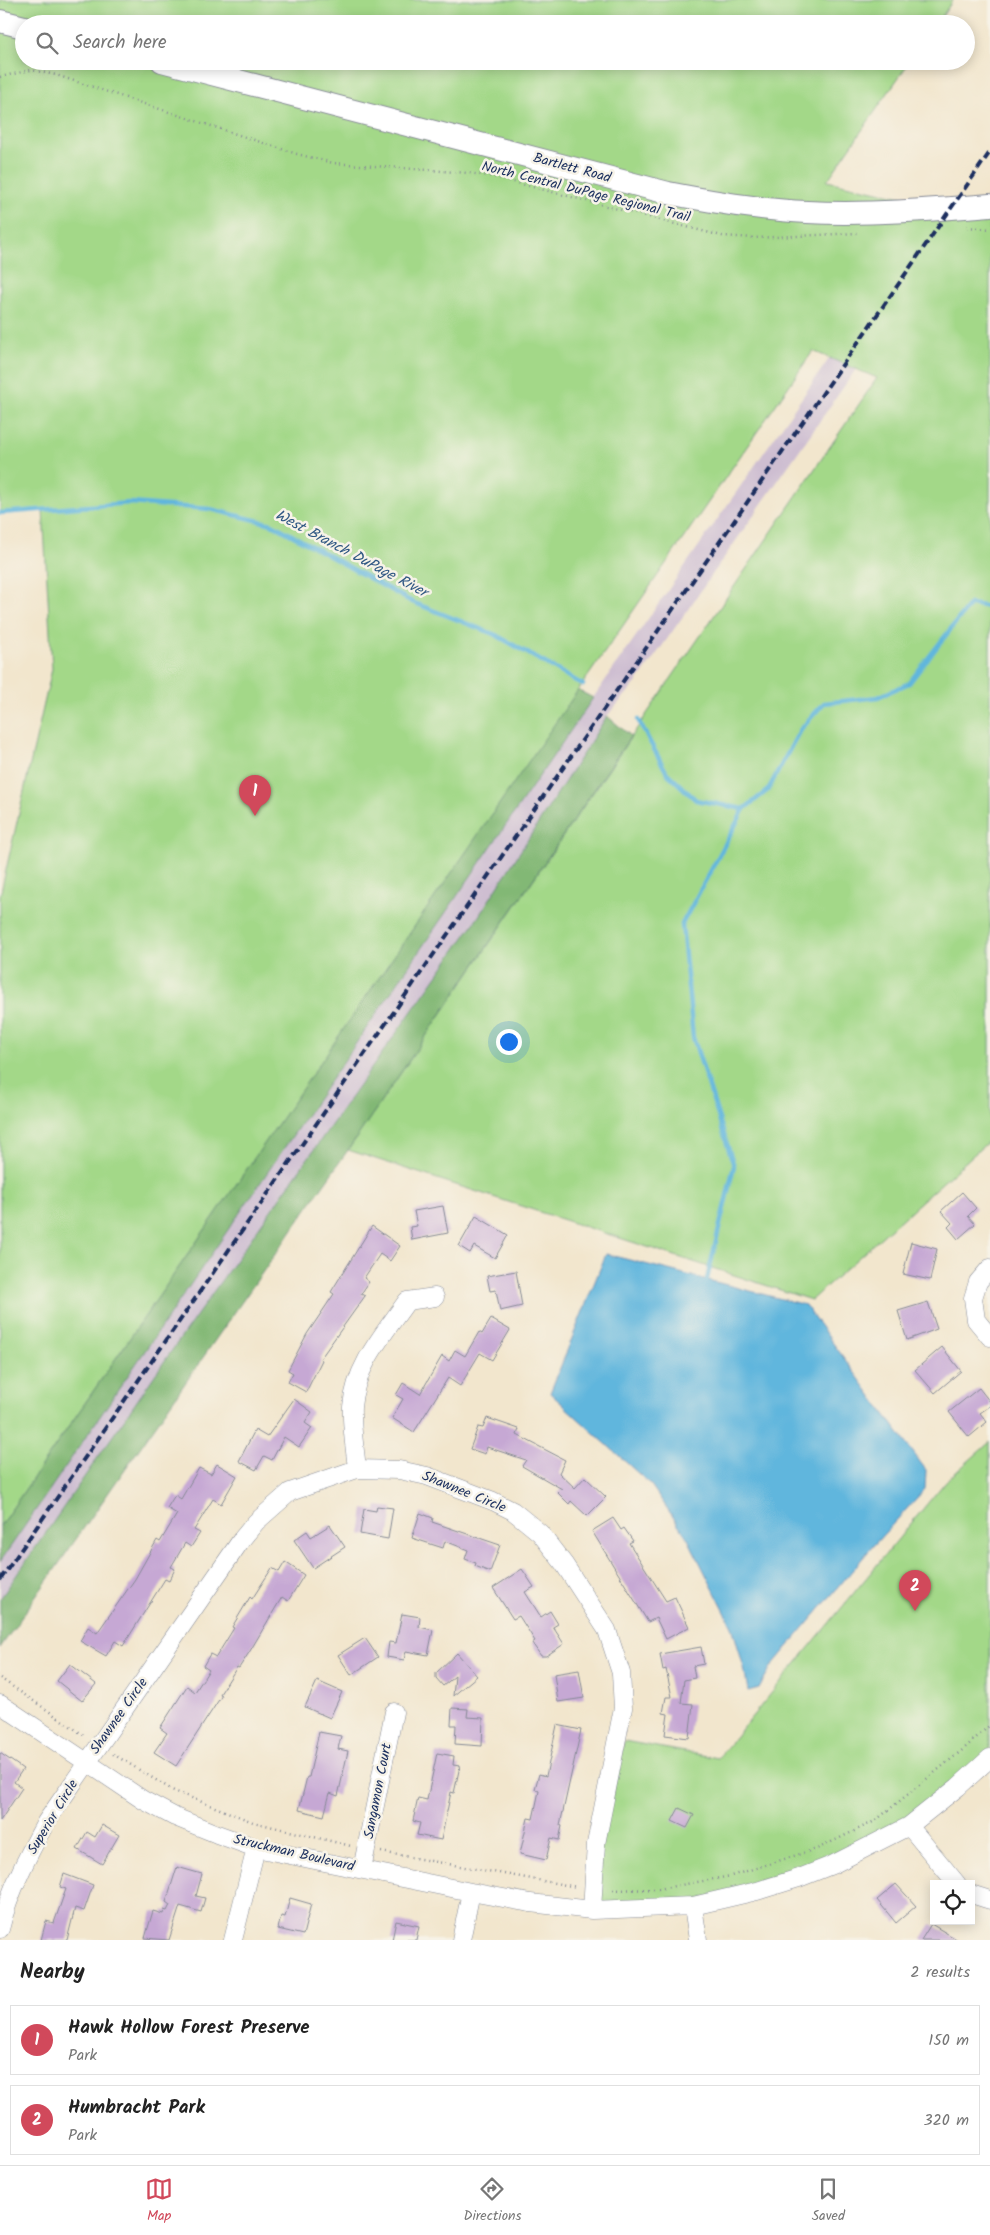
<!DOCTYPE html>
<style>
:root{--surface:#fff;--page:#f6f6f6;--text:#222;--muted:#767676;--line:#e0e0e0;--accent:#d1495b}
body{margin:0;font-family:Kalam,sans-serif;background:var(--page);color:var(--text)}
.controls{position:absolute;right:15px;bottom:15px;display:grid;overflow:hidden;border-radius:0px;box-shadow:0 2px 12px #0003}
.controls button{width:45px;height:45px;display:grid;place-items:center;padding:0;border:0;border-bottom:1px solid var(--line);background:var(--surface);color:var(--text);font:25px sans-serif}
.you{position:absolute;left:508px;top:1041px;width:18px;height:18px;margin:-12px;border:4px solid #fff;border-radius:50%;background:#1a73e8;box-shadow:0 0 0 8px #1a73e833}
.badge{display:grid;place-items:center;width:32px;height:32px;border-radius:50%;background:var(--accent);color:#fff;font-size:16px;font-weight:700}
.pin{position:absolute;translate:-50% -41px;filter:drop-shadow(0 1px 2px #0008)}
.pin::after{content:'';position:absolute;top:26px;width:18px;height:15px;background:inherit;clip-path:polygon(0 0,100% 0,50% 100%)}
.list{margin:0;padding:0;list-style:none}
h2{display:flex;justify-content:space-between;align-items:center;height:65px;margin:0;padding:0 20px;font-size:21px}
h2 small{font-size:16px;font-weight:400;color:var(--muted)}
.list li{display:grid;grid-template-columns:32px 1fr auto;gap:15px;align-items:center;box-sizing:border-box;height:70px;margin:0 10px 10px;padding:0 10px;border:1px solid var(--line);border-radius:0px}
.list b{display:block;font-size:19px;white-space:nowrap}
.list p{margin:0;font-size:16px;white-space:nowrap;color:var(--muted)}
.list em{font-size:16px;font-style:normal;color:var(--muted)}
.icon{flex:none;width:28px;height:28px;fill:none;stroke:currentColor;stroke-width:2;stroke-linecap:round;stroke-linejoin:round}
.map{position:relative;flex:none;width:990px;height:1940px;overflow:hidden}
.search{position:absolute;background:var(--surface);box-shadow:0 2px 12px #0003;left:15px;right:15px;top:15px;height:55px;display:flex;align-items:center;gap:12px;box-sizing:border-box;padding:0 18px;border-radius:28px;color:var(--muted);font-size:19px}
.sheet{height:225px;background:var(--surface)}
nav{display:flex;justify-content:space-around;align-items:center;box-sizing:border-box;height:70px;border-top:1px solid var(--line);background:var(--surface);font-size:14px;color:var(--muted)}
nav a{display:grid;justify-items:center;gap:2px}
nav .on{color:var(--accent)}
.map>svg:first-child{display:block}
</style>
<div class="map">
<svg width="990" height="1940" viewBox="0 0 990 1940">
<rect width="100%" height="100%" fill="#f7f3e8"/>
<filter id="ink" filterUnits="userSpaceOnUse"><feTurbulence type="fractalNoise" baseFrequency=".02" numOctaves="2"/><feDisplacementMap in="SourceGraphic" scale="10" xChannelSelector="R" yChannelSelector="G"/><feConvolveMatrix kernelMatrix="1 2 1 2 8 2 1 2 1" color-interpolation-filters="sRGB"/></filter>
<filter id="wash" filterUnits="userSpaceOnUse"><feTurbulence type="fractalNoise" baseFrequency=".0096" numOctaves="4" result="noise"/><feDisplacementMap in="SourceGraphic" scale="20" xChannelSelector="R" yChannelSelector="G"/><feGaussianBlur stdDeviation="1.12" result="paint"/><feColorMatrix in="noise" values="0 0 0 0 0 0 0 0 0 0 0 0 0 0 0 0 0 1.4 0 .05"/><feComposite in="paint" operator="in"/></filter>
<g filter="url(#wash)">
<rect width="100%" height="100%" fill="#f2e6cd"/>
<path fill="#cebed1" d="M916 234 882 332 637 682 607 716 477 919 168 1356 0 1599V1562L593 698Z"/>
<path fill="#a3d888" stroke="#5f8473" d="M0 0H953L937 24H24V61H910L827 181 990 216V1140L811 1300 348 1150 877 378 813 351 0 1526V896L52 669 43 510 0 512Z
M990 1442V1749L972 1767 905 1823 786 1876 693 1901 597 1906 600 1849 624 1741 718 1758 946 1481Z"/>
<path fill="#82b874" stroke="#4e7469" d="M578 690 593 698 0 1562V1526Z
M607 716 631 736 348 1150 0 1648V1599L168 1356 477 919Z"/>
<path fill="#60b6dd" stroke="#3e729e" d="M606 1254 805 1305 926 1470 925 1489 872 1547 771 1667 759 1688 748 1691 744 1668 732 1626 687 1537 651 1485 550 1393Z"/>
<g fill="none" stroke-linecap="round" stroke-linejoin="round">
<path stroke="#60b6dd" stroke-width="4.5" d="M0 513 130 503 210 509 272 524 412 602 496 635 583 685
M638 720 667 773 696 800 744 809 768 790 800 730 824 703 878 697 909 683 970 604 990 607
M707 1279 734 1166 693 1037 682 924 744 809"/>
</g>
<g id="blocks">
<path fill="#c6a8d4" d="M962 1192 976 1208 968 1216 975 1224 958 1239 948 1227 952 1223 941 1211Z
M443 1206 448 1233 412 1240 410 1227 417 1226 414 1211Z
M476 1216 508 1235 495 1258 474 1246 470 1253 459 1246Z
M372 1226 400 1246 390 1261 380 1254 364 1278 369 1282 361 1294 365 1296 320 1359 322 1360 306 1392 288 1382 293 1373 288 1370 307 1334 334 1294 331 1292Z
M911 1242 937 1249 930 1280 903 1274Z
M516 1271 522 1306 500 1311 496 1290 490 1291 487 1276Z
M928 1302 937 1329 907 1340 898 1311Z
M491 1319 510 1330 492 1360 480 1353 460 1386 448 1378 414 1432 392 1418 403 1399 396 1395 403 1383 420 1394 442 1356 449 1361 455 1350 465 1356 479 1332 482 1334Z
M942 1347 961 1371 935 1393 915 1370Z
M979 1388 990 1402V1406L980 1413 987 1422 969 1437 949 1412Z
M294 1399 312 1412 305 1423 312 1428 299 1447 284 1437 272 1460 264 1456 256 1470 239 1461 255 1430 267 1437Z
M487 1418 519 1429 517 1435 565 1460 559 1473 575 1488 585 1477 606 1497 587 1516 571 1501 569 1504 558 1493 562 1489 522 1466 526 1460 487 1447 485 1454 470 1449 478 1427 483 1428Z
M217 1464 237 1476 221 1504 213 1499 194 1530 200 1533 191 1547 185 1543 171 1567 175 1569 169 1581 165 1579 123 1646 115 1641 106 1656 80 1641 88 1627 97 1633 135 1579 157 1540 160 1542 177 1514 167 1508 175 1495 181 1499 199 1468 211 1474Z
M377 1506 393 1508 388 1539 360 1534 364 1509 376 1511Z
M420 1513 433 1518 432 1522 500 1545 490 1572 475 1566 476 1563 465 1559 468 1550 445 1541 443 1548 412 1538Z
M613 1518 621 1530 624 1528 633 1541 629 1543 666 1601 675 1597 689 1627 666 1639 656 1618 648 1622 592 1531Z
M330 1525 345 1547 313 1568 294 1540 307 1531 311 1537Z
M285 1562 304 1575 288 1601 282 1597 250 1651 239 1668 237 1667 220 1694 222 1695 176 1766 154 1752 167 1733 160 1728 187 1686 195 1692 209 1670 203 1666 210 1654 216 1657 234 1628 232 1627 250 1597 252 1599 272 1568 279 1572Z
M522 1569 534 1587 525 1592 541 1617 550 1611 558 1624 553 1627 564 1644 546 1656H541L532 1643 535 1641 519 1616 513 1619 493 1588Z
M402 1614 420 1617 419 1627 433 1630 428 1655 406 1651 404 1660 387 1657 389 1642 396 1643Z
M365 1638 378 1657 351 1675 338 1655Z
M701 1647 704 1664 693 1666 695 1678 684 1680 681 1703 693 1704 689 1738 665 1735 668 1714 663 1713 666 1697H672L666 1669 663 1670 660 1654Z
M457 1653 477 1676 453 1696 455 1676 443 1686 436 1678V1673Z
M70 1664 96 1684 82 1701 57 1681Z
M579 1670 584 1698 558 1702 554 1674Z
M317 1681 342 1692 330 1718 305 1707Z
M452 1708 468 1709 467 1717 483 1718 482 1746 455 1744 456 1725H451Z
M557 1725 581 1730 560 1825 562 1826 559 1840 551 1838 546 1860 520 1854 528 1818 533 1819 539 1791 535 1789 539 1774 546 1776Z
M319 1732 341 1736 338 1749 348 1751 338 1796 330 1793 324 1816 299 1810 307 1777H309Z
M0 1753 23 1769 14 1782 22 1788 0 1821Z
M437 1753 454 1756 453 1765 460 1766 454 1793 451 1792 441 1840 417 1835 420 1823 413 1821 418 1798 427 1800Z
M679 1808 694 1815 687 1828 672 1821Z
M102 1825 119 1835 102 1864 77 1849 87 1832 95 1837Z
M177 1867 202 1874 196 1896 205 1898 201 1912 180 1906 169 1940 145 1938 153 1911 163 1914 164 1910 167 1911 170 1905 166 1902Z
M64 1874 93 1885 84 1911 75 1908 67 1940H41L46 1921 54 1923 66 1889 60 1887Z
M896 1884 916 1906 896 1923 877 1900Z
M290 1898 311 1904 303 1935 278 1929 281 1916 285 1917Z
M396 1921 419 1926 416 1940H392Z
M931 1924 958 1940H921Z"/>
</g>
</g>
<g filter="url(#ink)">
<use href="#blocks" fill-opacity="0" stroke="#868a96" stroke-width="1"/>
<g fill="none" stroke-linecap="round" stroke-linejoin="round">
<defs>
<path id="minor" d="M990 1268 978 1282 973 1298 976 1320 990 1337
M357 1469C355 1448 351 1427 352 1407 355 1366 384 1334 407 1301L435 1297
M0 1704 143 1800 175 1817 217 1834 256 1848 471 1892 530 1903 592 1910 693 1906 757 1891 799 1878 832 1865 909 1826 958 1787 990 1758
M909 1826 957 1884
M362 1869 394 1712
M971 1894 990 1900
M693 1906 698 1940
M0 1929C9 1892 28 1855 46 1822L242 1539 256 1522 290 1492 357 1469 399 1470 427 1476 493 1501 513 1511 540 1533 564 1564 607 1630 621 1673 623 1708 596 1844 592 1910
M233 1940 256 1848
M461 1940 471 1892"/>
<path id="tertiary" d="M0 21 24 27
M162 61 668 193C714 202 760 210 807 212 868 215 929 210 990 205"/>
</defs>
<use href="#minor" stroke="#868a96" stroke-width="19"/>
<use href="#tertiary" stroke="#868a96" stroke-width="24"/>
<path stroke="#868a96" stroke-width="2.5" stroke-dasharray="1 4" stroke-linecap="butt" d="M0 77 31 70 56 75 297 154 333 163 469 173 494 177 722 236 754 238 857 233
M967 227 990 229
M0 1678 85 1736
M113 1754 174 1791 253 1822 351 1846
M381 1852 577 1887
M608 1890 658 1889 731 1876 819 1848 875 1821 966 1747 990 1725"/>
<use href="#minor" stroke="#fff" stroke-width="18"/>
<use href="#tertiary" stroke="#fff" stroke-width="22"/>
<path stroke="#1b2f5e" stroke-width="4" stroke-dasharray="8 4" stroke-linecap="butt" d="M0 1580 990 152"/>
</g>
</g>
<g text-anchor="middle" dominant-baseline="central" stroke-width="5" stroke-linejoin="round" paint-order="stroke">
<g font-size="14" fill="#1b2f5e" stroke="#f7f3e8">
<text transform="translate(572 168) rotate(15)">Bartlett Road</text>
<text transform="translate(586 192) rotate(14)">North Central DuPage Regional Trail</text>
<text transform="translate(464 1492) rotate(22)">Shawnee Circle</text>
<text transform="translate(119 1716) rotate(-55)">Shawnee Circle</text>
<text transform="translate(378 1791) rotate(-79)">Sangamon Court</text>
<text transform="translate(53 1817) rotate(-59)">Superior Circle</text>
<text transform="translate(294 1853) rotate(13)">Struckman Boulevard</text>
</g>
<g font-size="15" font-style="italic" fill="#305884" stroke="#f7f3e8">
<text transform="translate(351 554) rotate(28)">West Branch DuPage River</text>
</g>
</g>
</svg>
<div class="controls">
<button><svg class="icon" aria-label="locate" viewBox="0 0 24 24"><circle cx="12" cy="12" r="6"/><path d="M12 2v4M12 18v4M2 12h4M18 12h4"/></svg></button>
</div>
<div class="you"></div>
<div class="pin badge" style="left:255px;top:816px">1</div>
<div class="pin badge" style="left:915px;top:1611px">2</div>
<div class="search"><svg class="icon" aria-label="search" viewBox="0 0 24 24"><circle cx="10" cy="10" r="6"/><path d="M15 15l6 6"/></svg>Search here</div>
</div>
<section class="sheet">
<h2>Nearby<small>2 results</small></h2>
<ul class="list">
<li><span class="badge">1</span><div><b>Hawk Hollow Forest Preserve</b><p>Park</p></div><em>150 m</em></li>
<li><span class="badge">2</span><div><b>Humbracht Park</b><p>Park</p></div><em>320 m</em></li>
</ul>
</section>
<nav>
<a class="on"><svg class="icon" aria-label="map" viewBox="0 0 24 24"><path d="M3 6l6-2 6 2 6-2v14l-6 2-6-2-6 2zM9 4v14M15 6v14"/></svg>Map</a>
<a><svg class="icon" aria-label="directions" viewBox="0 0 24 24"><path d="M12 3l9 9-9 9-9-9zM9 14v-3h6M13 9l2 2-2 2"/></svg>Directions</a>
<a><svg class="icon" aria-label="saved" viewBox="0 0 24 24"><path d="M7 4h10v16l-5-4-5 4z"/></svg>Saved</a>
</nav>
